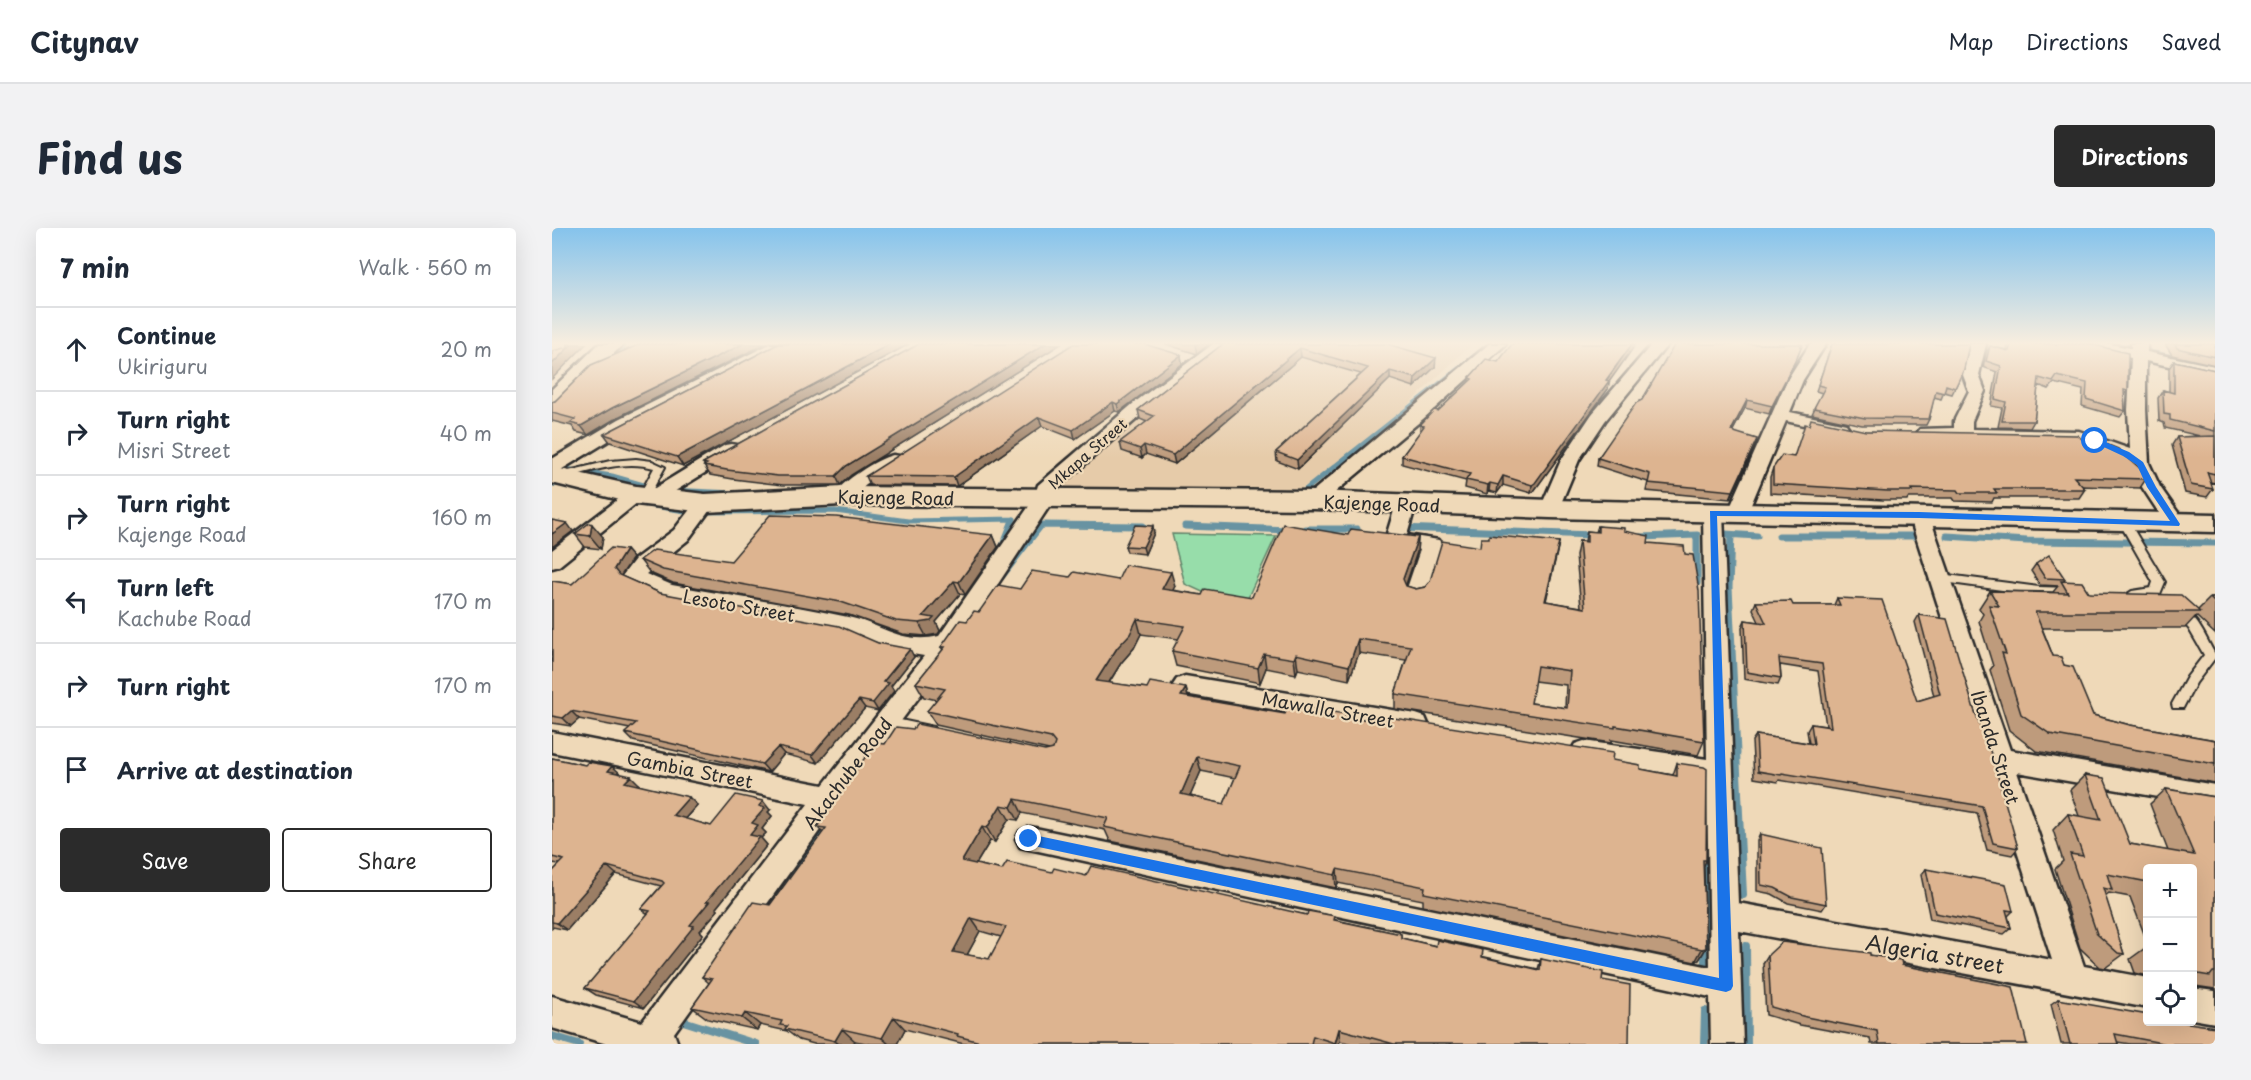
<!DOCTYPE html>
<meta charset="utf-8">
<style>
:root{--surface:#fff;--page:#f2f2f3;--text:#1f2937;--muted:#747a83;--line:#e0e1e3;--accent:#2b2b2b}
body{margin:0;font-family:"Playpen Sans",sans-serif;background:var(--page);color:var(--text)}
.controls{position:absolute;right:18px;bottom:18px;display:grid;overflow:hidden;border-radius:6px;box-shadow:0 6px 24px #0002}
.controls button{width:54px;height:54px;display:grid;place-items:center;padding:0;border:0;border-bottom:2px solid var(--line);background:var(--surface);color:var(--text);font:30px sans-serif}
.stop{position:absolute;width:18px;height:18px;margin:-14px;border:4px solid #1a73e8;border-radius:50%;background:#fff}
.stop.end{background:#1a73e8;border-color:#fff;box-shadow:0 2px 6px #0008}
.list{margin:0;padding:0;list-style:none}
h2{display:flex;justify-content:space-between;align-items:center;height:78px;margin:0;padding:0 24px;font-size:26px}
h2 small{font-size:20px;font-weight:400;color:var(--muted)}
.list li{display:grid;grid-template-columns:39px 1fr auto;gap:18px;align-items:center;box-sizing:border-box;height:84px;padding:0 24px;border-top:2px solid var(--line)}
.list b{display:block;font-size:22px;white-space:nowrap}
.list p{margin:0;font-size:20px;white-space:nowrap;color:var(--muted)}
.list em{font-size:20px;font-style:normal;color:var(--muted)}
.actions{display:flex;gap:12px;padding:18px 24px}
.actions a{flex:1;padding:14px 0;border:2px solid var(--accent);border-radius:6px;text-align:center;font-size:21px;color:var(--accent)}
.actions .main{background:var(--accent);color:#fff}
.icon{flex:none;width:33px;height:33px;fill:none;stroke:currentColor;stroke-width:2;stroke-linecap:round;stroke-linejoin:round}
.map{position:relative;flex:none;width:1663px;height:816px;overflow:hidden;border-radius:6px}
header{display:flex;align-items:center;gap:36px;box-sizing:border-box;height:84px;padding:0 30px;background:var(--surface);border-bottom:2px solid var(--line)}
header strong{font-size:28px}
nav{display:flex;gap:33px;margin-inline-start:auto;font-size:21px}
.intro{display:flex;align-items:center;justify-content:space-between;box-sizing:border-box;height:144px;padding:0 36px}
h1{margin:0;font-size:42px}
.button{padding:15px 27px;border-radius:6px;background:var(--accent);color:#fff;font-size:21px;font-weight:700}
main{display:flex;gap:36px;padding:0 36px}
aside{flex:1;background:var(--surface);border-radius:6px;box-shadow:0 6px 24px #0002}
.map>svg:first-child{display:block}
</style>
<header>
<strong>Citynav</strong>
<nav><a>Map</a><a>Directions</a><a>Saved</a></nav>
</header>
<div class="intro"><h1>Find us</h1><a class="button">Directions</a></div>
<main>
<aside>
<h2>7 min<small>Walk · 560 m</small></h2>
<ul class="list">
<li><svg class="icon" aria-label="ahead" viewBox="0 0 24 24"><path d="M12 20V5M6 11l6-6 6 6"/></svg><div><b>Continue</b><p>Ukiriguru</p></div><em>20 m</em></li>
<li><svg class="icon" aria-label="right" viewBox="0 0 24 24"><path d="M7 20v-9h11M14 6l5 5-5 5"/></svg><div><b>Turn right</b><p>Misri Street</p></div><em>40 m</em></li>
<li><svg class="icon" aria-label="right" viewBox="0 0 24 24"><path d="M7 20v-9h11M14 6l5 5-5 5"/></svg><div><b>Turn right</b><p>Kajenge Road</p></div><em>160 m</em></li>
<li><svg class="icon" aria-label="left" viewBox="0 0 24 24"><path d="M17 20v-9H6M10 6l-5 5 5 5"/></svg><div><b>Turn left</b><p>Kachube Road</p></div><em>170 m</em></li>
<li><svg class="icon" aria-label="right" viewBox="0 0 24 24"><path d="M7 20v-9h11M14 6l5 5-5 5"/></svg><div><b>Turn right</b></div><em>170 m</em></li>
<li><svg class="icon" aria-label="arrive" viewBox="0 0 24 24"><path d="M6 21V4h12l-3 4 3 4H6"/></svg><div><b>Arrive at destination</b></div></li>
</ul>
<div class="actions"><a class="main">Save</a><a>Share</a></div>
</aside>
<div class="map">
<svg width="1663" height="816" viewBox="0 0 1663 816">
<rect width="100%" height="100%" fill="#efd9b8"/>
<filter id="ink" filterUnits="userSpaceOnUse"><feTurbulence type="fractalNoise" baseFrequency=".0167" numOctaves="2"/><feDisplacementMap in="SourceGraphic" scale="12" xChannelSelector="R" yChannelSelector="G"/><feConvolveMatrix kernelMatrix="1 2 1 2 8 2 1 2 1" color-interpolation-filters="sRGB"/></filter>
<g filter="url(#ink)">
<path fill="#e6cba9" d="M664 116H920L841 191 771 250 749 260 513 262 505 244Z"/>
<path fill="#97ddaa" stroke="#61846a" stroke-width="1.5" d="M620 306 724 308 690 382 633 356Z"/>
<g fill="none" stroke-linecap="round" stroke-linejoin="round">
<path stroke="#6893a2" stroke-width="5" d="M1564 116 1638 133
M60 132 74 116
M13 241 60 248 102 260
M0 256 13 257
M118 262 182 265
M748 266 938 116
M89 276 133 283
M154 284 283 283 356 293 462 291
M459 296 462 291"/>
<path stroke="#6893a2" stroke-width="7" d="M633 298 737 302
M848 300 1041 307
M754 301H805
M1173 306 1205 308
M1179 307 1177 359 1185 525
M1227 308H1364
M1395 308 1475 313 1663 315
M1088 309 1145 307V355
M448 325 460 295
M450 348 489 297 591 298"/>
<path stroke="#6893a2" stroke-width="8" d="M1184 524 1191 667
M211 683 275 599
M1194 718 1195 816
M1153 733 1156 684 1154 622
M125 788 128 792 204 816
M0 808 27 816
M1152 816 1153 783"/>
<defs>
<path id="lane" d="M84 231 100 233 113 239 97 268 92 271 87 268 102 240C72 231 38 244 8 251L3 248 4 246 58 233Z
M1572 291 1577 294 1613 354 1608 366 1580 371 1574 367 1580 363 1599 360 1601 354 1567 294Z
M1388 346 1487 359 1518 360 1524 364 1518 368 1487 367 1384 353 1382 350 1384 347Z
M1627 380C1645 386 1654 411 1663 426V430L1644 455 1631 480H1621L1620 476 1635 449 1652 427 1637 401 1621 384Z
M334 489 377 498 382 499 384 503 382 507 377 508 329 498 327 494 329 490Z"/>
<path id="street" d="M218 116H238L236 119 79 199 7 243 0 245V231L67 191Z
M661 116H679L595 182 502 263V271L403 421 286 577 122 805 126 816H55L0 800V768L90 794 256 576 0 524V504L271 557 372 428 332 421 293 404 115 371 74 353 70 348 83 331 122 302 146 271H160L163 275 136 312 94 346 120 357C178 368 238 376 296 389 329 396 350 417 387 408L482 271 486 257 583 174Z
M937 116H954L871 191 769 276H755L752 272 755 268Z
M1100 116H1116L1053 193 1027 232 1005 285H991L988 281 1009 232 1040 186Z
M1258 116H1274L1251 152 1238 184 1294 196 1297 200 1294 204 1288 205 1234 193 1196 284 1193 288H1179L1176 284 1235 152Z
M1418 116H1434L1427 147 1433 163 1420 193V201L1527 203 1578 221 1576 182 1579 130 1531 119 1529 116H1558L1579 120V116H1595V124L1663 138V148L1594 133V182L1597 235 1608 259 1634 296 1631 300 1624 302 1617 300 1590 259 1580 238 1568 230 1525 213 1368 209 1365 205 1368 201 1402 200V193L1417 163 1411 147Z
M179 216 185 217 188 221 185 225 107 273 100 275 91 270 7 338 0 340V322L77 263 84 261 93 266 173 217Z
M341 227 347 228 350 232 347 236 314 257 297 272H283L280 268C291 253 324 231 341 227Z
M854 270 861 272 864 276 855 307 887 312 890 317 875 366 872 371 864 373 856 371 853 366 868 322 836 317 833 312 844 276 847 272Z
M1161 279 1168 281 1171 285 1186 675 1500 732 1357 287 1360 283 1367 281 1374 283 1377 287 1458 522 1663 557V579L1465 544 1532 738 1596 750V780L1187 703 1191 816H1159L1158 769 468 619 464 611 468 603 478 599 1158 739 1155 552 1032 533 1023 530 1019 523 1023 516 1032 513 1155 531 1151 285 1154 281Z
M633 448 864 486 873 489 876 496 873 503 864 506 633 466 625 463 621 457 625 451Z
M1640 760 1663 763V795L1640 791Z"/>
<path id="secondary" d="M47 116H71L9 180 0 182V161Z
M0 239 84 258 153 266 290 259 762 263 998 272 1663 286V304L998 290 762 281 290 277 153 284 84 276 0 255Z"/>
</defs>
<use href="#lane" stroke="#2b2b2b" stroke-width="4"/>
<use href="#street" stroke="#2b2b2b" stroke-width="5"/>
<use href="#secondary" stroke="#2b2b2b" stroke-width="5"/>
<use href="#lane" fill="#efd9b8" fill-rule="evenodd"/>
<use href="#street" fill="#efd9b8" fill-rule="evenodd"/>
<use href="#secondary" fill="#efd9b8" fill-rule="evenodd"/>
</g>
<path fill="#be9b7c" stroke="#2b2b2b" stroke-width="1.5" fill-rule="evenodd" d="M88 116H213L66 189 36 207 24 204 20 198 0 193V174L3 173Z
M226 116H357L131 238 58 214 52 206Z
M367 116H509L299 247 288 257H231L181 251 158 247 152 238H153L151 235Z
M613 116H657L645 126Z
M671 116H835L883 139 862 159 838 151 746 241 725 233 724 224 809 146 749 129 623 236 594 226 590 230 570 223 568 214 595 194 588 191 586 182Z
M1280 116 1412 141 1400 166 1392 164 1389 171 1382 169 1377 191 1374 197H1310L1260 186 1270 165 1264 163Z
M1456 116H1538L1576 163 1572 168 1573 183 1568 189 1530 178 1531 162 1502 155 1497 161 1486 157 1482 193 1478 200 1446 199 1450 180 1439 178 1445 144 1431 139 1434 125 1438 118 1455 122Z
M1613 116H1663V137L1620 127Z
M629 127 630 136 567 184 563 183 523 211 490 198 405 258 318 257 314 248Z
M1622 133 1663 142V255L1658 254 1661 261 1655 269 1633 265 1620 217 1625 209 1648 208 1613 200 1612 195 1607 193 1606 170 1611 162 1617 164V140Z
M946 134 1057 154 1056 161 982 263 979 265 951 257 945 265 937 263 935 266 913 260 914 253 850 236V228L868 204V197L886 183 917 154V150Z
M1242 137 1217 186 1193 180 1180 204 1203 219 1178 271 1094 263 1096 254 1045 238 1046 230 1090 172Z
M1314 203 1530 211 1594 251 1588 260 1530 258 1533 261 1527 270H1442L1440 274 1403 273 1401 270H1356L1355 272H1331L1218 265V249L1221 240 1242 229Z
M1046 298 1072 303 1096 315 1152 513 1146 527 1059 512V515L843 481V466L854 432 807 425 797 452 746 441 744 446 714 440 708 455 624 438 620 423 627 411 589 406 582 420 569 435 557 455 595 460H634L636 469 733 486H794V488L828 494 1060 532 1088 541 1121 547 1125 535 1154 632 1152 638 1154 720 1147 732 1143 734 871 678V672L786 655 784 660 558 613 553 602 470 585 466 592 457 591 443 614 438 613 424 636 450 642 500 644 534 648 784 692 849 706V710L986 741 989 731 1050 752 1077 816H800L788 813 787 816H412L353 801 345 816H319L303 813 301 816H262L247 812 235 803 208 797 205 802 156 791 140 779 157 755 150 749 218 677 271 605 265 599 333 516 493 523 497 522 384 497 375 483 385 472 372 469 364 455 391 422 389 419 415 393 427 384 468 361 518 349 566 352 623 358 620 362 650 367 700 369 796 307 866 309 865 324 854 356V358L864 361 873 359 928 319 1007 314 994 373 1029 379 1024 328 1027 313H1033L1035 303 1044 304ZM982 453 1014 457 1013 480 979 475ZM649 543 683 550 672 576 638 568ZM428 703 449 709 437 731 415 727Z
M602 305 593 326 575 324 573 318Z
M23 306 51 309 49 321 33 319Z
M441 307 446 319 413 367 408 366 384 394 388 403 386 406 374 408 351 406 297 387 121 355 98 345 88 332 179 333Z
M74 322 81 330 69 348 108 365 326 415 362 429 339 458 342 463 326 483 313 480 266 535 232 526 217 544 81 513 73 505 78 501 27 491 19 498 0 495V353L20 356Z
M1484 336 1513 351 1512 353 1537 365 1646 382 1658 370H1663V406L1644 388 1633 400H1490L1501 428 1512 437 1541 487 1578 497 1663 512V555L1484 523 1457 502 1438 442 1441 438 1427 393 1431 386 1427 380 1438 363 1501 364 1506 358 1488 357 1479 343Z
M1285 370 1365 473 1382 468 1363 394 1367 387 1422 481 1466 620 1460 627 1435 622 1425 585 1227 552 1226 554 1202 550 1200 513 1204 507 1257 515 1255 503 1259 496 1274 498 1266 443 1228 437 1229 450 1226 457 1192 451 1190 399 1193 392 1207 394 1201 381 1204 374 1241 377H1282Z
M0 530 33 537 60 538 68 546 87 556 86 557 145 577 133 591 159 598 218 582 216 584 220 588 210 601 214 605 209 610 215 617 164 680 166 682 148 703 151 706 92 780 44 767 33 760 96 686 89 681 109 658 64 646 15 702 1 699 0 701V644L8 636 0 635Z
M1533 547 1578 616 1616 623 1598 576 1614 561 1663 569V761L1643 758 1641 760V640H1596V716L1578 669 1557 665 1553 668 1572 726 1553 740 1548 739 1528 720 1503 641 1511 633 1501 602 1516 586 1527 588 1518 562Z
M1208 606 1274 676 1270 682 1236 675 1220 666 1205 663V613Z
M1374 641 1461 683 1456 688 1459 700 1452 706 1378 691 1369 647Z
M1596 718V748L1583 745 1578 731Z
M1216 727H1318L1350 737 1475 816H1319L1318 810 1248 797 1214 787 1211 735Z
M1506 771 1663 816H1578L1565 814 1566 816H1509L1499 776Z"/>
<path fill="#9b7e65" stroke="#2b2b2b" stroke-width="1.5" d="M20 116H34L0 151V136Z
M191 116H213L66 189 36 207 29 198 60 180Z
M338 116H357L131 238 125 229Z
M493 116H509L299 247 288 257 284 248 294 238Z
M645 116H657L645 126 643 117Z
M1080 116H1084L1057 154 1056 161 982 263 979 265 980 257Z
M1251 116 1242 137 1217 186 1220 178Z
M748 120 749 129 623 236 621 227Z
M629 127 630 136 567 184 565 176Z
M884 130 883 139 862 159 863 150Z
M838 143V151L746 241 745 232Z
M1195 172 1193 180 1176 212 1179 203Z
M561 174 563 183 523 211 521 202Z
M487 189 490 198 405 258 402 249Z
M1205 211 1203 219 1178 271 1181 263Z
M592 217 594 226 590 230 588 221Z
M951 248V257L945 265 946 257Z
M938 255 937 263 935 266 936 257Z
M15 295 21 303 0 319V306Z
M40 296 51 309 49 321 38 308Z
M601 298 602 305 593 326 591 319Z
M441 307 446 319 413 367 407 354Z
M866 309 865 324 851 365V351Z
M1007 314 1004 329 990 388 993 373Z
M74 322 81 330 68 349 62 341Z
M619 344 623 358 614 376 610 361Z
M402 353 408 366 384 394 388 403 386 406 374 408 367 395 371 388Z
M585 391 589 406 582 420 569 435 549 467 544 453 565 420Z
M806 411 807 425 797 452V438Z
M358 421 362 429 339 458 342 463 326 483 321 475 331 454Z
M712 426 714 440 708 455 706 440Z
M744 426 746 441 744 446 742 431Z
M634 460 637 475 629 468Z
M307 472 313 480 266 535 260 527Z
M19 483 27 491 19 498 11 490Z
M226 519 232 526 217 544 210 536Z
M645 529 649 543 633 580 629 566Z
M60 538 69 546 56 543Z
M79 548 87 556 81 562 73 554Z
M137 569 145 577 129 595 121 587Z
M463 571 470 585 466 592 459 579Z
M211 573 218 582 216 584 220 588 210 601 214 605 209 610 215 617 164 680 166 682 148 703 151 706 92 780 82 773 138 697 198 607 200 595 207 578Z
M449 577 457 591 443 614 435 600Z
M430 599 438 613 418 646 410 633Z
M55 638 64 646 15 702 5 695Z
M785 641 786 655 784 660 783 647Z
M419 690 428 703 410 736 401 724Z
M1154 720 1147 732 1143 734 1150 721Z
M193 785 208 797 205 802 190 790Z
M342 789 353 801 345 816H337L330 810Z
M290 801 303 813 301 816H287L283 813Z
M787 801 788 813 787 816H783Z"/>
<path fill="#ddb490" stroke="#2b2b2b" stroke-width="1.5" fill-rule="evenodd" d="M16 116H20L0 136V123L16 119Z
M88 116H191L60 180 29 198 18 195 23 191 0 185V174L3 173 39 137Z
M226 116H338L125 229 52 206Z
M367 116H493L294 238 284 248H226L175 242 152 238 155 236 151 235Z
M521 116H592L629 127 565 176 561 174 521 202 487 189 402 249 314 248Z
M671 116H835L884 130 863 150 838 143 745 232 724 224 816 140 748 120 621 227 592 217 588 221 568 214 602 188 586 182Z
M960 116H1080L1054 152 1057 153 983 255 980 257 951 248 946 257 938 255 936 257 914 252 918 246 850 228 872 198 868 197 882 182 886 183 920 151 917 150 934 131 946 134Z
M1123 116H1250L1245 129 1220 178 1195 172 1179 203 1205 211 1181 263 1096 255 1098 246 1046 230 1084 175 1090 172Z
M1280 116H1417L1412 141 1403 160 1394 157 1392 165 1384 163 1377 191 1313 190 1262 180 1273 159 1266 157Z
M1459 116H1538L1576 125V163L1572 162 1573 183 1534 171 1535 155 1505 148 1501 154 1487 150 1482 193H1450L1454 174 1443 171 1449 138 1434 133 1438 118 1457 123Z
M1623 116H1663V129L1625 120Z
M1622 133 1663 142V203L1618 192V187L1612 186 1611 162 1622 165Z
M1259 191 1314 203 1525 207 1530 211H1542L1566 221 1590 242 1594 251 1522 249 1533 261H1442L1445 265H1408L1406 262 1359 261 1360 263H1336L1221 256V240L1230 227 1242 229 1253 196 1257 197Z
M1663 208V246L1655 244 1661 261 1639 257 1625 209Z
M218 287 284 289 441 307 407 354 402 353 371 388 382 390 379 393 367 395 344 393 289 374 111 342 88 332 102 322 179 333Z
M0 292 15 295 0 306Z
M37 295 40 296 38 308 23 306Z
M731 296 796 307 799 301 866 309 851 351 854 358 864 361 873 359 878 353 890 313 928 319 929 310H937V307L1007 314 993 373 1033 380 1027 313 1035 314V303L1046 304V298L1072 300V303L1097 308 1096 315 1132 318 1133 326 1141 327 1147 363 1152 513 1063 498V500L843 466 859 418 806 411 797 438 744 426 742 431 712 426 706 440 620 423 633 398 585 391 578 406 565 420 544 453 595 460 598 454 634 460 629 468 733 486 736 477 794 486 793 488 828 494 829 490 835 491 836 489 1061 525 1060 532 1088 537V541L1125 548V535L1152 539 1155 541 1154 632H1151L1154 720 1150 721 872 665 873 659 785 641 783 647 552 599 556 590 463 571 459 579 449 577 435 600 430 599 410 633 450 642 455 634 500 644 502 640 534 648 539 638 755 687 756 683 783 688 782 692 849 706V710L884 718 885 712 931 722 930 729 988 742 989 731 1051 744 1050 752 1078 757 1077 816H842L787 801 783 815 761 808 759 816H436L405 808 406 806 342 789 330 810 290 801 283 813 233 801 235 798 228 797 230 793 193 785 190 790 140 779 160 751 150 749 201 674 218 677 274 600 265 599 323 515 333 516 344 499 361 501 365 496 493 523 501 521 503 515 499 510 375 483 393 461 364 455 393 419H389L408 392 415 393 422 383 427 384 446 357 468 361 480 343 518 349 522 344 566 352 573 337 619 344 610 361 650 367 653 361 700 369ZM985 438 1018 443 1015 480 979 475ZM645 529 688 538 672 576 629 566ZM419 690 454 699 437 731 401 724Z
M583 297 601 298 591 319 573 318Z
M59 320 74 322 62 341 67 347 108 365 287 398 326 415 358 421 331 454 337 455 321 475 307 472 260 527 226 519 210 536 73 505 84 495 19 483 11 490 0 488V353L20 356Z
M1497 327 1513 351 1493 350 1484 336Z
M1509 353 1530 354 1537 365 1629 367 1648 384H1483L1501 428 1509 429 1512 437 1521 439 1541 487 1578 497 1663 512V536L1498 506 1469 486 1450 425 1454 426 1437 377 1447 378 1438 363 1516 365Z
M1285 370 1330 372 1365 473 1388 466 1367 387 1395 391 1422 481 1441 531 1466 620 1441 615 1430 578 1230 545 1229 547 1206 543 1204 507 1262 516 1259 496 1279 499 1270 436 1227 430 1229 450 1195 444 1193 392 1214 395 1204 374 1239 373 1241 377H1288Z
M1658 370H1663V375Z
M0 530 33 537 36 534 60 538 56 543 79 548 73 554 137 569 121 587 159 598 184 567 211 573 207 578 213 580 200 595 206 597 198 607 208 609 154 674H157L138 697 142 698 82 773 33 760 98 683 89 681 112 655 110 653 55 638 5 695 0 694V644L12 632 0 629Z
M1533 547 1552 550 1578 616 1642 627 1614 561 1663 569V744H1661L1658 748 1641 745V640H1596V654L1555 646 1560 662 1551 660 1572 726 1566 725 1545 706 1518 626 1531 628 1516 586 1549 592Z
M1208 606 1270 620 1274 676 1240 669 1223 660 1209 657Z
M1374 641 1454 656 1461 683 1454 682 1459 700 1383 685Z
M1230 714 1318 725V727L1349 732 1350 737 1461 759 1475 816H1327L1325 803 1254 789 1219 779 1216 727Z
M1506 771 1596 787V794H1630L1663 799V816H1615L1563 806 1566 816H1518Z"/>
</g>
<linearGradient id="sky" x2="0" y2="1"><stop stop-color="#85c3ec"/><stop offset="0.5" stop-color="#f8eedf"/><stop offset="1" stop-color="#f8eedf" stop-opacity="0"/></linearGradient>
<rect width="1663" height="230" fill="url(#sky)"/>
<path fill="#1a73e8" d="M1541 211H1546L1577 224 1591 234 1604 259 1628 296 1627 298 1367 290 1165 288 1181 758 1179 762 1174 764 477 617 472 611 477 606 1167 750 1158 283 1367 284 1618 293 1595 259 1585 237 1571 228 1541 214Z"/>
<g text-anchor="middle" dominant-baseline="central" stroke-width="4.5" stroke-linejoin="round" paint-order="stroke">
<g font-size="15" fill="#2b2b2b" stroke="#efd9b8">
<text transform="translate(535 225) rotate(-41)">Mkapa Street</text>
</g>
<g font-size="18" fill="#2b2b2b" stroke="#efd9b8">
<text transform="translate(344 269) rotate(1)">Kajenge Road</text>
<text transform="translate(830 275) rotate(2)">Kajenge Road</text>
<text transform="translate(187 377) rotate(10)">Lesoto Street</text>
<text transform="translate(776 481) rotate(10)">Mawalla Street</text>
<text transform="translate(1444 519) rotate(72)">Ibanda Street</text>
<text transform="translate(138 541) rotate(11)">Gambia Street</text>
<text transform="translate(295 545) rotate(-53)">Akachube Road</text>
</g>
<g font-size="21" fill="#2b2b2b" stroke="#efd9b8">
<text transform="translate(1383 725) rotate(10)">Algeria street</text>
</g>
</g>
</svg>
<div class="controls">
<button>+</button>
<button>−</button>
<button><svg class="icon" aria-label="locate" viewBox="0 0 24 24"><circle cx="12" cy="12" r="6"/><path d="M12 2v4M12 18v4M2 12h4M18 12h4"/></svg></button>
</div>
<div class="stop" style="left:1543px;top:213px"></div>
<div class="stop end" style="left:477px;top:611px"></div>
</div>
</main>
